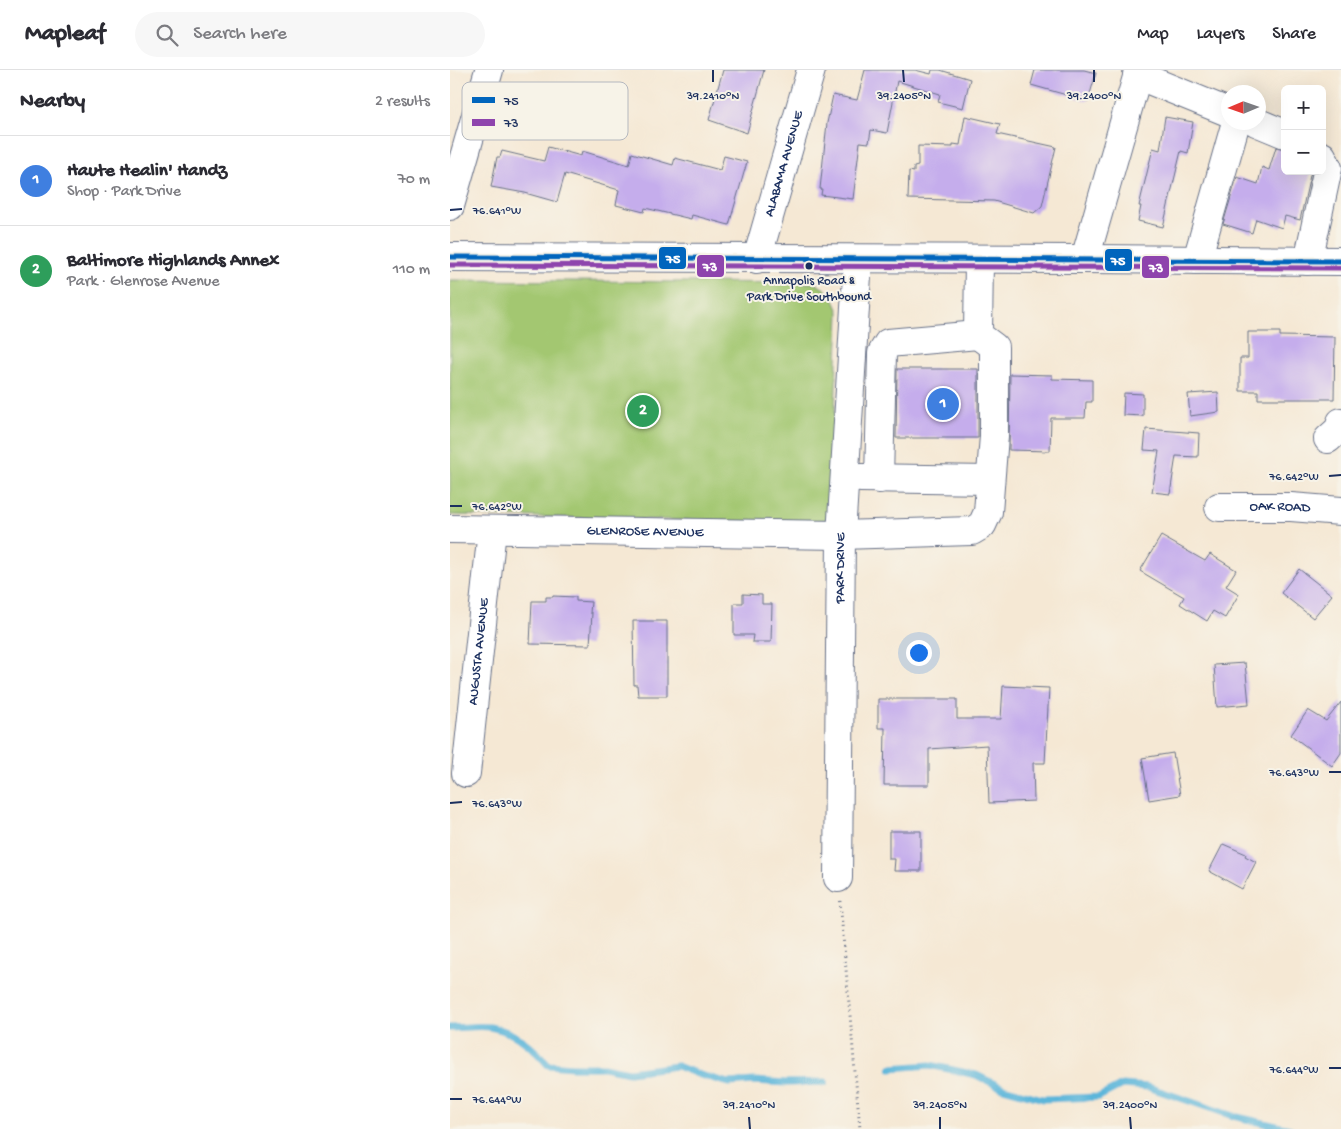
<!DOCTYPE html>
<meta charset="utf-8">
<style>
:root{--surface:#fff;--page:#f7f7f7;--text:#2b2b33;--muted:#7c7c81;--line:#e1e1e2;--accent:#ea580c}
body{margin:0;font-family:"Gochi Hand",sans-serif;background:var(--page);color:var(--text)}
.controls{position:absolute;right:15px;top:15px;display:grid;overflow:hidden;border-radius:8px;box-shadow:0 5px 20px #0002}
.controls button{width:45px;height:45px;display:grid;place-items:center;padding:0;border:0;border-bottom:1px solid var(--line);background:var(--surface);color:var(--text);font:25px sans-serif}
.compass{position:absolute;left:771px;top:15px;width:45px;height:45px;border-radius:50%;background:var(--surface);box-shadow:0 5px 20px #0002;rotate:268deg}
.you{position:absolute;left:468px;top:582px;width:18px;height:18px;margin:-12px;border:4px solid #fff;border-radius:50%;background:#1a73e8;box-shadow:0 0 0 8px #1a73e833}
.badge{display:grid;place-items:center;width:32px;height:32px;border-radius:50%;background:var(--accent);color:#fff;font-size:16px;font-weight:700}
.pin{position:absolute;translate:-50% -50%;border:2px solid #fff;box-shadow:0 1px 5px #0006}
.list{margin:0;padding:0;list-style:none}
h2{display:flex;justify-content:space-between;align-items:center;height:65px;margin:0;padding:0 20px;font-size:21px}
h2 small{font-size:16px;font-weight:400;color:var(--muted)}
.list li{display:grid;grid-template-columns:32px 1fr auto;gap:15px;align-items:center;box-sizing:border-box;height:90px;padding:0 20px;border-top:1px solid var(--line)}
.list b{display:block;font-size:19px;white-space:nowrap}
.list p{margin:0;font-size:16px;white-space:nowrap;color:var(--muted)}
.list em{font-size:16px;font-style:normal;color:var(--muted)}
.icon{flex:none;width:28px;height:28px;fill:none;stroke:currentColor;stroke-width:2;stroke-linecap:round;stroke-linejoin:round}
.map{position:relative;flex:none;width:891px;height:1059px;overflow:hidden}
header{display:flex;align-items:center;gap:30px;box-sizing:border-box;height:70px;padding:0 25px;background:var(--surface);border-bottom:1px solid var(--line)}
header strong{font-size:24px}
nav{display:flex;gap:28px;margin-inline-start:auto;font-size:18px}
.search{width:350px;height:45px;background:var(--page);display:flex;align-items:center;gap:12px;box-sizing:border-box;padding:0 18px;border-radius:28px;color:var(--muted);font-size:19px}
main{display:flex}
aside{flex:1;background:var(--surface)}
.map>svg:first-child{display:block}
</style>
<header>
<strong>Mapleaf</strong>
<div class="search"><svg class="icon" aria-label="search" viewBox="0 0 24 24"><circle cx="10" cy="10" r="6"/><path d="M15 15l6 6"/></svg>Search here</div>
<nav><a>Map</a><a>Layers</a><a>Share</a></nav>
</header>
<main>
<aside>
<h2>Nearby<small>2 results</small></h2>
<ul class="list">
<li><span class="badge" style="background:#3f7fe0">1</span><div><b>Haute Healin' Handz</b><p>Shop · Park Drive</p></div><em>70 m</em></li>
<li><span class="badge" style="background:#2e9e5b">2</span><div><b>Baltimore Highlands Annex</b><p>Park · Glenrose Avenue</p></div><em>110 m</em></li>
</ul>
</aside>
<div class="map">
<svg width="891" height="1059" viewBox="0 0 891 1059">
<rect width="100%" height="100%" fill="#f7f3e8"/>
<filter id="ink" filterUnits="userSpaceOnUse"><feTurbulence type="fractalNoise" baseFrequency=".02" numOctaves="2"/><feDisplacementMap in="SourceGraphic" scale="10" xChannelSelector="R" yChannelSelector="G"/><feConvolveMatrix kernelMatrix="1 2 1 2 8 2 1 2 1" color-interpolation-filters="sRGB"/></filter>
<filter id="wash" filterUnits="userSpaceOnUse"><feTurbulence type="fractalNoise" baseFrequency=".0096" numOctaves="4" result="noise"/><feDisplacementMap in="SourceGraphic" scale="20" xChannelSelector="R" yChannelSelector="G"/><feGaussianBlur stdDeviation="1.12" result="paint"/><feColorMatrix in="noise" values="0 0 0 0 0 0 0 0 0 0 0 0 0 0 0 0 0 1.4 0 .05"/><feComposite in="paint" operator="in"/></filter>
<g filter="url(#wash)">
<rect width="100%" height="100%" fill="#f5e8d4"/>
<path fill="#a3c771" stroke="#5f7b68" d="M0 210 364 213C379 220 383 226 389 242L381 441 377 449 364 453 0 445Z"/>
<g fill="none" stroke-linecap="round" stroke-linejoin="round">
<path stroke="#5cb6da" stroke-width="7" d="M0 958C12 958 28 955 40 957 66 962 81 975 98 995L123 997H154L179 1002 227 996 250 1005 279 1013 304 1011 336 1013 375 1012
M441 998 480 995 526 1005 553 1018 593 1029 649 1027 672 1015 698 1017 783 1046 840 1059"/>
</g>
<g id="blocks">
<path fill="#c5adec" d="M273 0H314L297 63 259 50Z
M415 0H465L481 4 482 0H490L520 9 513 38 488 32 490 24 447 11 437 63 421 60 419 73 410 72 403 129 371 125 372 119H370L377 53 383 25 407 30Z
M585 0H634L646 3 638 31 581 15Z
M515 46 550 54 547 64 606 77 592 136 584 143 544 131 458 129 459 101 464 102V97L468 96V76L503 77V74L510 75Z
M715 47 743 52 738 83 731 81 713 157 688 151 691 136H689L703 78 710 80Z
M98 77 131 86 132 81 179 95 182 83 223 95 225 88 270 100 274 86 297 92 279 155 242 145 241 149 195 138 194 142 166 135 169 120 115 104 107 132 75 123 41 117 47 87H50L52 81 94 91Z
M826 77 835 79V101H861L850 150 835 146 832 158 806 149 802 163 773 154 787 107 808 114 812 97 819 100Z
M798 262H830V266L885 267 884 329H808V321H790V288H798Z
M447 299H528V368H446Z
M560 304 602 305V309L642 310V332H636L635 348H601L600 381 559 380Z
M768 322 769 342 740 346 738 324Z
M674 323 693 324V346L673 345Z
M696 359 749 363 748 387 726 386 720 424 702 422 709 381 694 380Z
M711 466 755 491 760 484 786 500 776 516 789 524 775 548 763 541 757 551 730 534 734 527 690 501Z
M849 499 882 525 863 548 831 523Z
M293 524 312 525V534H322L321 572H302L303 565H284V533H293Z
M103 526 126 527V531L141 532 140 543H142L140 575 80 574 82 531H96V527H103Z
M183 551H217V626H188L187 615H184Z
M795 593 799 634 767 637 764 595Z
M553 616 599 618 595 693H583L584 731 539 733 537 675 479 679V715H434L435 658H428V629H507V649H551Z
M891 632V683L882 696 841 665 858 640 876 651Z
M723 683 730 725 699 730 692 688Z
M439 761H471V801H444L445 789H439Z
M773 774 796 784 795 786 806 792 792 819 759 801Z"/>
</g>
</g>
<g filter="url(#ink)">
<use href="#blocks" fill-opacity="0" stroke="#677087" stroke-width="1"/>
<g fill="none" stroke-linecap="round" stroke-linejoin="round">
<defs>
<g id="minor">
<path d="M687 5 778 42"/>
<path d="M806 52 835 64"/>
<path d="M0 136 39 0"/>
<path id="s1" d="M307 189 361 0"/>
<path d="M635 189 689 0"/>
<path d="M747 190 786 52"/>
<path d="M858 191 878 98 872 86"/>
<path d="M878 369 889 359 891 352"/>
<path d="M411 408 540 410"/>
<path d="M429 409 432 283 438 273 528 265"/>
<path id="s2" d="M769 437H841L891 441"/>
<path id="s3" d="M0 459 391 465 522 461 532 455 538 442 544 366V277L528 265 529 189"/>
<path id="s4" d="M16 703 42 460"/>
<path id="s5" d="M388 808 391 465 408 189"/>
</g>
<path id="major" d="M0 187 635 189 891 191"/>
</defs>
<use href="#minor" stroke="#677087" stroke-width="30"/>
<use href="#major" stroke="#677087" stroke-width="30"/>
<path stroke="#677087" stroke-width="3" stroke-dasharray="1 4" stroke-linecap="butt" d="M390 831 410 1059"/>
<use href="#minor" stroke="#fff" stroke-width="28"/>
<use href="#major" stroke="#fff" stroke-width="28"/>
<defs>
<path id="bus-1" d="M0 187 891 191"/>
<path id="bus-2" d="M0 195 891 198"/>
</defs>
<use href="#bus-1" stroke="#f7f3e8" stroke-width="9"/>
<use href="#bus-2" stroke="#f7f3e8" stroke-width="9"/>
<use href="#bus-1" stroke="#0065bd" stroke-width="5"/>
<use href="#bus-2" stroke="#8e44ad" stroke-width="5"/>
</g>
</g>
<path fill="none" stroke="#1b2f5e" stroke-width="2" d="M263 0V12M453 0 454 12M644 0V12M0 140 12 139M879 406 891 405M0 436H12M879 702H891M0 733 12 732M879 998H891M0 1029H12M299 1047 300 1059M490 1047V1059M680 1047 681 1059"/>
<circle fill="#1b2f5e" stroke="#f7f3e8" stroke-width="2" cx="359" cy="196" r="4.5"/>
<g text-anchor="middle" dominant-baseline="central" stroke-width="4" stroke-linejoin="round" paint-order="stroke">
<g font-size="13" fill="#1b2f5e" stroke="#f7f3e8">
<text x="359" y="211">Annapolis Road &amp;<tspan x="359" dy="16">Park Drive Southbound</tspan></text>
</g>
<g font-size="14" fill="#1b2f5e" stroke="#f7f3e8">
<text stroke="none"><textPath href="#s1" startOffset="99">ALABAMA AVENUE</textPath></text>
<text stroke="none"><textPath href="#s2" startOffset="61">OAK ROAD</textPath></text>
<text stroke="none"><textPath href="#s3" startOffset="195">GLENROSE AVENUE</textPath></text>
<text stroke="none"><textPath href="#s5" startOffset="310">PARK DRIVE</textPath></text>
<text stroke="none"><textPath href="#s4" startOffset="122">AUGUSTA AVENUE</textPath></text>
</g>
</g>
<rect x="12" y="12" width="166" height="58" rx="8" fill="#f7f3e8" stroke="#b5b8bf" stroke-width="1"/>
<rect x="22" y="27" width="23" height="6" fill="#0065bd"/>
<rect x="22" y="49" width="23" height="7" fill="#8e44ad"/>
<g font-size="14" fill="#1b2f5e">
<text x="54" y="35">75</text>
<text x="54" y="57">73</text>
</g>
<g font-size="12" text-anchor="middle" fill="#1b2f5e" stroke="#f7f3e8" stroke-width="4" stroke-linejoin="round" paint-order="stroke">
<text x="263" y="29">39.2410°N</text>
<text x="454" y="29">39.2405°N</text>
<text x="644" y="29">39.2400°N</text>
<text x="47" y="144">76.641°W</text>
<text x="844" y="410">76.642°W</text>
<text x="47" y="440">76.642°W</text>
<text x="844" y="706">76.643°W</text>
<text x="47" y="737">76.643°W</text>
<text x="844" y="1003">76.644°W</text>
<text x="47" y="1033">76.644°W</text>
<text x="299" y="1038">39.2410°N</text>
<text x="490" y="1038">39.2405°N</text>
<text x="680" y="1038">39.2400°N</text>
</g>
<g stroke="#f7f3e8" stroke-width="2">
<rect x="208" y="176" width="29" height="24" rx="5" fill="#0065bd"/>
<rect x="654" y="178" width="29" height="24" rx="5" fill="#0065bd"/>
<rect x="246" y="184" width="29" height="24" rx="5" fill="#8e44ad"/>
<rect x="691" y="185" width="29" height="24" rx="5" fill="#8e44ad"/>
</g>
<g font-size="14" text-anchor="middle" font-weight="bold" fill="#fff">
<text x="223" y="193">75</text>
<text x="668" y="195">75</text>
<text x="260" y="201">73</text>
<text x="706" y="202">73</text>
</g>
</svg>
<div class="controls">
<button>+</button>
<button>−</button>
</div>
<svg class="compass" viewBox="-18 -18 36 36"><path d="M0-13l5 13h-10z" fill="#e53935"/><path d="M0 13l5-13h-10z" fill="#7c7c81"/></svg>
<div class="you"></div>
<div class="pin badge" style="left:493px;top:334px;background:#3f7fe0">1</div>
<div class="pin badge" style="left:193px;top:341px;background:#2e9e5b">2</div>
</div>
</main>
